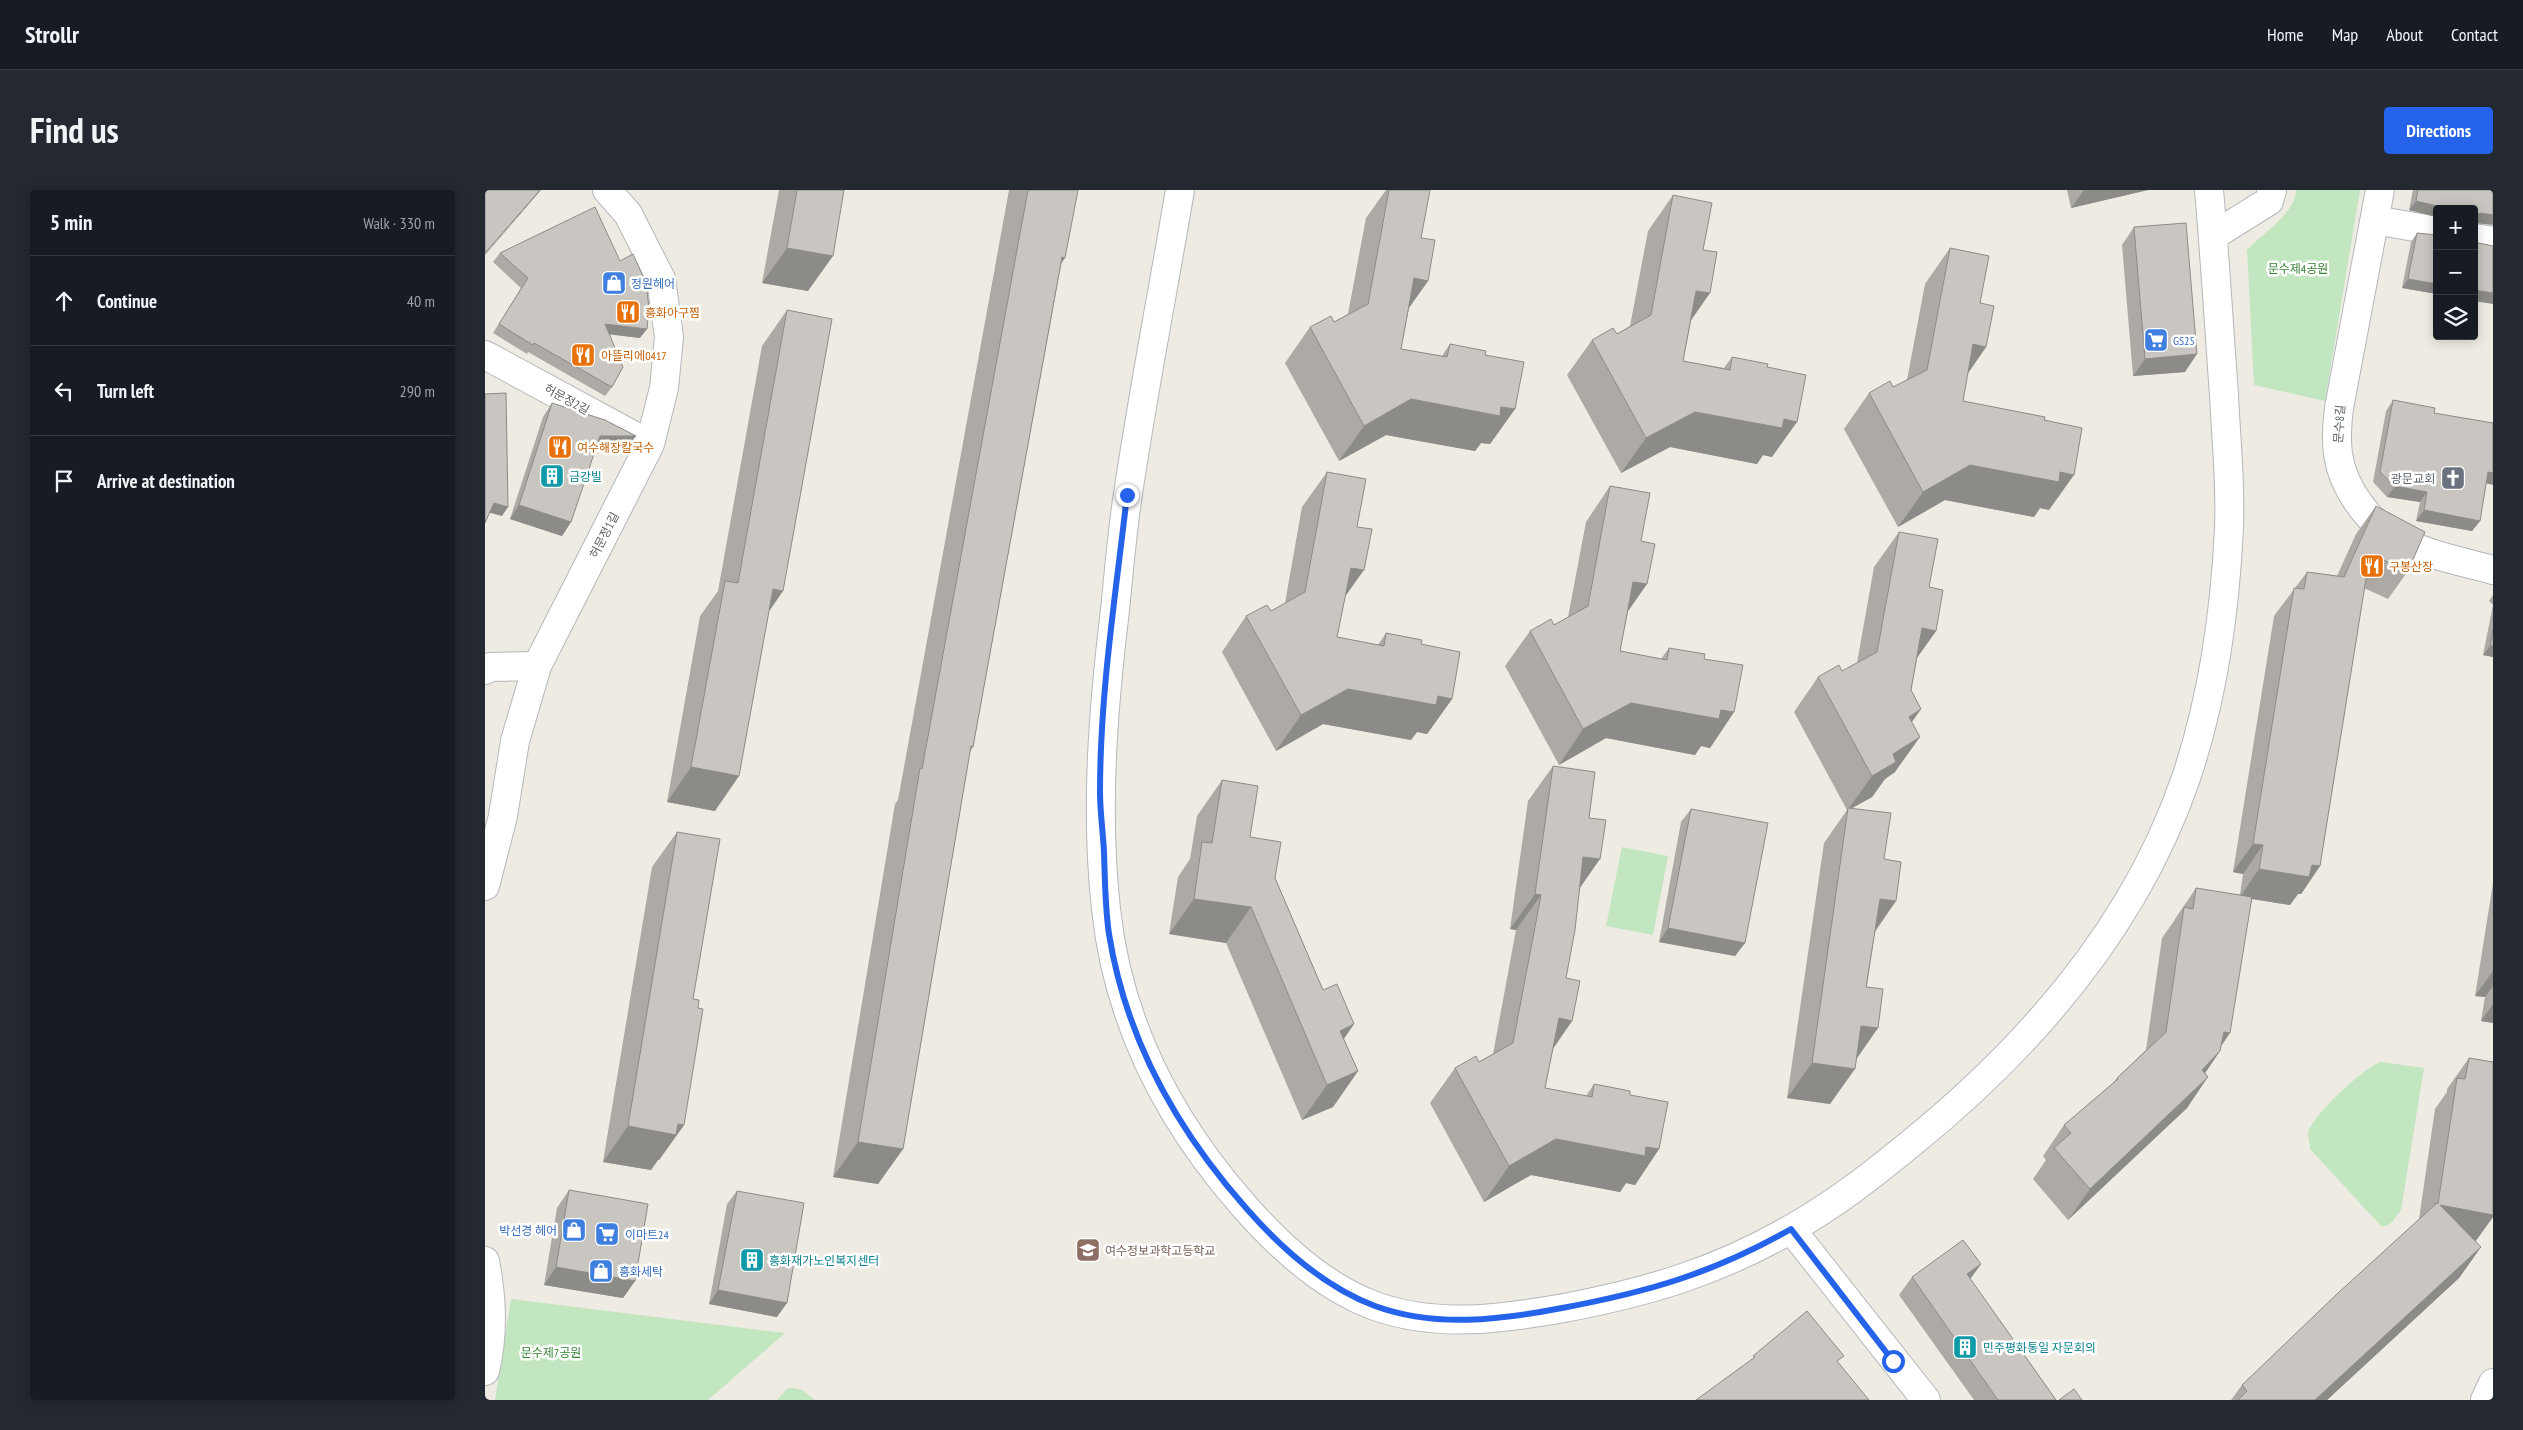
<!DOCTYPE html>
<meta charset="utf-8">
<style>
:root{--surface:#171b24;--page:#242831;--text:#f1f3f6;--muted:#9ea1a6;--line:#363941;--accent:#2563eb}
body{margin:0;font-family:"PT Sans Narrow","Noto Sans KR",sans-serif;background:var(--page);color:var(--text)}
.controls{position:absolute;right:15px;top:15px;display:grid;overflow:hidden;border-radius:5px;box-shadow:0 2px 12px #0003}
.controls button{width:45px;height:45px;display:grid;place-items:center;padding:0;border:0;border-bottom:1px solid var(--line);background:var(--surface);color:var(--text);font:25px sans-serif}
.stop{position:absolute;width:15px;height:15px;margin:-11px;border:4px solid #2563eb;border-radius:50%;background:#fff}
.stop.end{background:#2563eb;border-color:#fff;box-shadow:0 1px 5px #0008}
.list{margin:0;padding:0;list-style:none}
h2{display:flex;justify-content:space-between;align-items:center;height:65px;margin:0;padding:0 20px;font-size:21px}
h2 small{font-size:16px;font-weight:400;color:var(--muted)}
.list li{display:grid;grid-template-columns:32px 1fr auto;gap:15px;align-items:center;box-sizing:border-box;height:90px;padding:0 20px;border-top:1px solid var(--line)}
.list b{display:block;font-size:19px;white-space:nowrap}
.list em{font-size:16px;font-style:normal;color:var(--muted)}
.icon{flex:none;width:28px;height:28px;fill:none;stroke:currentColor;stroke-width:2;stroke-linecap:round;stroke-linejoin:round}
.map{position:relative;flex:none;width:2008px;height:1210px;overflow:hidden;border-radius:5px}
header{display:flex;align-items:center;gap:30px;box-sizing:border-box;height:70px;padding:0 25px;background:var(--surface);border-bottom:1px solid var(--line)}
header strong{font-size:24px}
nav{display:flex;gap:28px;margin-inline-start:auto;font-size:18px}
.intro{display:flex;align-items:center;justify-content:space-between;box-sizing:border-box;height:120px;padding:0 30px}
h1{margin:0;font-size:35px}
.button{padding:12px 22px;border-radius:5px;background:var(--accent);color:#fff;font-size:18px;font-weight:700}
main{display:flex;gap:30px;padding:0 30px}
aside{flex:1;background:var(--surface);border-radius:5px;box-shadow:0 2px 12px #0003}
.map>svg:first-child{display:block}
</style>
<header>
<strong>Strollr</strong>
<nav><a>Home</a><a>Map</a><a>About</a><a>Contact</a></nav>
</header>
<div class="intro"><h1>Find us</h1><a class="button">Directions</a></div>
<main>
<aside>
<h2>5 min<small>Walk · 330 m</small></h2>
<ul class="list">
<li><svg class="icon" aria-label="ahead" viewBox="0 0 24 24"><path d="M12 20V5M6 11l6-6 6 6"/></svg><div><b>Continue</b></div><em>40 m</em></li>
<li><svg class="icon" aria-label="left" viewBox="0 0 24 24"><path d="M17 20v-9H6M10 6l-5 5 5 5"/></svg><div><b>Turn left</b></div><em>290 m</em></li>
<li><svg class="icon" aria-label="arrive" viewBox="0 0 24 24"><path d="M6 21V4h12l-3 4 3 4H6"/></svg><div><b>Arrive at destination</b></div></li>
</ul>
</aside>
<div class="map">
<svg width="2008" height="1210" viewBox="0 0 2008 1210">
<rect width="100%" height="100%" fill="#eeebe3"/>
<path fill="#c2e6c0" d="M1811 0H1875L1840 211 1769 195 1762 60C1778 43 1810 24 1811 0Z
M1137 657 1183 666 1168 745 1121 736Z
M1896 872 1939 878 1916 1020C1910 1027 1906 1038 1896 1036L1825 959C1825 954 1823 948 1823 943 1826 927 1880 876 1896 872Z
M26 1109 300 1143 223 1210H10Z
M307 1198 317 1200 330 1210H292L302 1199Z"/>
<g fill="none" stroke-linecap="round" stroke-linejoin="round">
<defs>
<path id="pedestrian" d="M1890 30 1952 41
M1989 48 2008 51"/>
<path id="minor" d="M695 0C678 101 658 202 643 304 637 342 634 381 630 420 618 519 610 619 621 719 633 833 684 931 759 1016 794 1056 838 1097 890 1116 952 1138 1016 1129 1079 1118 1163 1102 1231 1082 1306 1039L1441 1210
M1895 0 1854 218C1852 234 1851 249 1853 264 1858 300 1887 338 1920 353 1947 366 1979 372 2008 380
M1728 46 1784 11 1787 0
M0 165 155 249
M0 480 5 477 52 476
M0 696 18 626 30 551 52 476 165 254 179 198 184 147 176 89 143 24 122 0
M1306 1039C1349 1015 1386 986 1424 955 1544 858 1650 737 1701 588 1728 508 1740 423 1744 338 1746 295 1741 249 1739 205 1734 137 1730 68 1724 0
M0 1071C7 1107 9 1144 0 1181
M2000 1210 2008 1193"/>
</defs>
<use href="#pedestrian" stroke="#b4b7bb" stroke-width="30"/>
<use href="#minor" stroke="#b4b7bb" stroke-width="30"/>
<use href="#pedestrian" stroke="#fff" stroke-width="28"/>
<use href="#minor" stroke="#fff" stroke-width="28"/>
</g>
<path fill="#adaaa6" d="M294 0H359L323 101 277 93Z
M524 0H593L576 75 488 557 485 562 418 959 393 994 348 987 410 614 413 610Z
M901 0H944L936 48 943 91 924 118 916 159 957 166 965 154 1000 165 1030 219 1005 254 996 253 990 261 901 245 854 271 800 173 825 137 849 132 863 124 881 28Z
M1582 0H1663L1586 18Z
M1928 0H2008L1991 33H1989V19H1952V27L1924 20Z
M1188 5 1206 131 1198 171 1239 178 1247 167 1282 177 1287 267 1278 265 1272 274 1185 257 1136 283 1082 185 1107 150 1132 144 1145 136 1163 41Z
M1649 37 1700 182 1648 186 1637 55Z
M1932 43 1952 45V104L1917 98 1926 52Z
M1465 58 1495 113 1501 157 1482 184 1478 211 1559 230 1564 320 1555 318 1549 327 1460 310 1413 337 1359 239 1384 203 1408 197 1422 190 1440 94Z
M15 63 155 148 124 144 127 197 120 206 43 162 42 164 8 143 36 98 8 72Z
M302 120 284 422 230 621 182 612 215 426 233 401 277 156Z
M1908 210 1949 223 2001 293 1995 331 1987 341 1931 331 1935 312 1902 307 1888 292 1901 221Z
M67 213 142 259H110L86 332 77 346 25 329 58 227Z
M842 282 860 407 852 447 893 455 901 443 936 454 967 509 942 544 932 542 926 550 838 534 791 561 737 462 761 426 786 421 800 413 817 317Z
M1125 296 1143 422 1135 461 1176 469 1184 458 1219 469 1249 522 1225 558 1216 556 1210 565 1121 548 1074 575 1020 476 1045 441 1069 435 1083 427 1101 332Z
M1891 316 1923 381 1903 409 1879 398 1835 676 1816 704H1813L1805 715 1767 709 1735 861 1720 883 1702 918 1583 1030 1548 989 1561 970 1558 966 1579 935 1627 894 1632 888 1661 860 1677 748 1689 731 1690 729 1711 698 1755 705 1758 684 1748 682 1789 426 1822 382 1852 386 1871 344Z
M1414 342 1444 397 1451 441 1432 468 1426 500 1436 519 1427 532 1410 582 1400 589 1387 607 1367 618 1399 669 1411 711 1390 742 1371 869 1345 914 1302 908 1339 653 1362 620 1309 522 1333 487 1357 481 1372 473 1389 377Z
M2008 405V467L1998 465 2008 415 2004 411Z
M1068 576 1095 699 1081 788 1087 831 1068 859 1060 898 1101 906 1109 894 1145 905 1174 959 1150 995 1141 993 1135 1002 1046 985 999 1012 945 913 970 878 994 872 1008 864 1031 740 1025 739 1043 611Z
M737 590 765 647 790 688 838 800 869 834 859 849 873 881 848 917 817 930 741 753 684 744 693 687 705 669 712 626Z
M1206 619 1260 753 1250 766 1174 752 1196 632Z
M192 642 208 809 199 935 174 970H173L166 980 118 972 167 677Z
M2008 693V833L1996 831 2000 807 1990 806Z
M1984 868 2008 872V1027L1990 1052 1996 1057 1974 1088 1842 1210H1746L1757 1195 1934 1029 1950 919 1962 902V899Z
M84 1000 150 1091 138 1108 59 1095 72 1018Z
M252 1001 292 1127 224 1114 242 1014Z
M1496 1074 1485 1089 1571 1210H1489L1414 1105 1427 1087Z"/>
<path fill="#8d8b87" d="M55 0H56L0 65V64Z
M1599 0H1663L1586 18Z
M1931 11 1965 19H1952V27L1924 20Z
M1997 23 2008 25V35L1989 33V25Z
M302 58 348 66 323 101 277 93Z
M577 67 580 68 556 103Z
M929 88 943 91 918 126Z
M1923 89 1952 94V104L1917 98Z
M1989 100 2008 103V114L1989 111Z
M1211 101 1225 103 1200 139Z
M120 134 162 139 155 148 113 143Z
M1488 154 1501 157 1477 192Z
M1712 164 1700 182 1648 186 1660 169Z
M926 209 1016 217 1030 219 1005 254 996 253 990 261 901 245 854 271 879 236Z
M1210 222 1299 229 1312 232 1287 267 1278 265 1272 274 1185 257 1136 283 1161 248Z
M115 246H151L142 259H105Z
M1485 275 1575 282 1589 285 1564 320 1555 318 1549 327 1460 310 1413 337 1438 302Z
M2003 282 2008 283V295L1996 292Z
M1910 296 1942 302 1935 312 1902 307Z
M9 313 23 317 17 326 2 322Z
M34 315 86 332 77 346 25 329Z
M1939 320 1995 331 1987 341 1931 331Z
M866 378 879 380 854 415Z
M1148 392 1162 394 1137 430Z
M288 399 298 401 274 436Z
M1437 438 1451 441 1426 476Z
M2005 456H2008V467L1998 465Z
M863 499 953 506 967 509 942 544 932 542 926 550 838 534 791 561 816 525Z
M1146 513 1236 520 1249 522 1225 558 1216 556 1210 565 1121 548 1074 575 1098 539Z
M1436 519 1411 554 1424 527Z
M1435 547 1410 582 1400 589 1387 607 1362 621 1387 586 1408 564Z
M206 577 254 586 230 621 182 612Z
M1768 654 1778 655 1758 684 1748 682Z
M1098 667 1115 669 1090 705Z
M1827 675 1835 676 1816 704H1813L1805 715 1755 707 1774 679Z
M1050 704 1056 705 1031 740 1025 739Z
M709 709 766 717 741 753 684 744Z
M1395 709 1411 711 1386 746Z
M1183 738 1260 753 1250 766 1174 752Z
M2008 781V796L2000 807 1990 806Z
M2008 814V833L1996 831Z
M1074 828 1087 831 1062 867Z
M869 834 844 870 855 841Z
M1376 836 1393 838 1368 874Z
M1739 842 1745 843 1726 871 1735 861 1714 892 1717 880Z
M1327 873 1370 879 1345 914 1302 908Z
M873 881 848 917 817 930 842 895Z
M1723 887 1702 918 1583 1030 1605 999Z
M193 934 199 935 174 970H173L166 980 118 972 143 936Z
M1071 949 1161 957 1174 959 1150 995 1141 993 1135 1002 1046 985 999 1012 1024 976Z
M373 952 418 959 393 994 348 987Z
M1955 1015 2008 1017V1027L1987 1056Z
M1996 1057 1974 1088 1842 1210H1830Z
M1496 1074 1483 1092 1482 1084Z
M71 1077 150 1091 138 1108 59 1095Z
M233 1100 302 1113 292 1127 224 1114Z"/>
<path fill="#c9c6c1" stroke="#8d8b87" d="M0 0H55L0 63Z
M312 0H359L348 66 302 58Z
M543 0H593L580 68 577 67 488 557 486 556 418 959 373 952 435 578 437 579Z
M904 0H945L936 48 950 50 943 91 929 88 916 159 962 167 965 154 1001 161 1000 165 1039 172 1030 219 1016 217 1015 226 926 209 879 236 825 137 846 126 849 132 883 114Z
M1933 0H2008V25L1997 23 1989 25V19H1965L1931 11Z
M1188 5 1227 13 1218 60 1232 62 1225 103 1211 101 1198 171 1245 180 1247 167 1283 174 1282 177 1321 185 1312 232 1299 229 1297 238 1210 222 1161 248 1107 150 1128 138 1132 144 1166 125Z
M110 17 135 71 148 64 161 93 164 118 162 139 120 134 138 177 127 197 49 153 48 155 14 134 43 88 15 63Z
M1701 33 1712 164 1660 169 1649 37Z
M1932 43 1952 45V94L1923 89Z
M1989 52 2008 56V103L1989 100Z
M1465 58 1504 66 1495 113 1509 116 1501 157 1488 154 1478 211 1560 227 1559 230 1597 238 1589 285 1575 282 1574 292 1485 275 1438 302 1384 203 1405 191 1408 197 1442 180Z
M302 120 347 129 298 401 288 399 254 586 206 577 240 391 253 393Z
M21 203 23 317 9 313 0 333V204Z
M1908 210 1950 218 1949 223 2008 233V283L2003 282 1995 331 1939 320 1942 302 1910 296 1895 282Z
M67 213 120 230 151 246H115L86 332 34 315Z
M842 282 881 289 872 337 887 339 879 380 866 378 852 447 899 456 901 443 937 450 936 454 975 462 967 509 953 506 951 515 863 499 816 525 761 426 782 415 786 421 820 402Z
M1125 296 1165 303 1156 351 1170 354 1162 394 1148 392 1135 461 1182 470 1184 458 1220 464 1219 469 1258 475 1249 522 1236 520 1234 529 1146 513 1098 539 1045 441 1066 429 1069 435 1103 416Z
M1891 316 1940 342 1923 381 1885 364 1835 676 1827 675 1824 687 1774 679 1778 655 1768 654 1809 398 1819 399 1822 382 1859 387Z
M1414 342 1453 349 1444 397 1458 400 1451 441 1437 438 1426 500 1436 519 1424 527 1435 547 1408 564 1411 572 1387 586 1333 487 1354 475 1357 481 1392 462Z
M2008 439V456H2005Z
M1068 576 1110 582 1104 628 1121 630 1115 669 1098 667 1090 740 1081 788 1095 791 1087 831 1074 828 1060 898 1107 907 1109 894 1145 901V905L1183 912 1174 959 1161 957 1160 966 1071 949 1024 976 970 878 991 866 994 872 1028 853 1056 705 1050 704Z
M737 590 773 596 765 647 796 652 790 688 838 800 852 794 869 834 855 841 873 881 842 895 766 717 709 709 717 652 727 653Z
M1363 618 1406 623 1399 669 1416 672 1411 711 1395 709 1381 797 1398 799 1393 838 1376 836 1370 879 1327 873Z
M1206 619 1283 633 1260 753 1183 738Z
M192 642 235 649 208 809 214 810 213 818 218 819 199 935 193 934 191 945 143 936Z
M1711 698 1767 707 1745 843 1739 842 1735 861 1717 880 1723 887 1605 999 1569 958 1586 943 1579 935 1633 889 1632 888 1681 842 1699 717 1708 719Z
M1984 868 2008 872V1025L1955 1015 1996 1057 1830 1210H1753L1762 1201 1757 1195 1853 1103 1952 1013 1953 1014 1972 888 1980 889Z
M84 1000 163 1014 150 1091 71 1077Z
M252 1001 319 1013 302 1113 233 1100Z
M1478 1050 1496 1074 1482 1084 1571 1210H1513L1427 1087Z
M1322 1121 1359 1166 1352 1171 1384 1210H1211L1270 1167 1268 1166Z
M1589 1199 1597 1210H1574Z"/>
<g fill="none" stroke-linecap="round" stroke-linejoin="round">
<path stroke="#2563eb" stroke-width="6" d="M642 305C631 403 615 502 615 602 615 622 618 642 619 662 620 690 620 717 624 744 641 850 691 939 761 1018 796 1058 839 1097 890 1116 950 1138 1015 1130 1077 1118 1163 1102 1229 1083 1306 1039L1408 1171"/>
</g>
<defs>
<symbol id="shop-square" viewBox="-11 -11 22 22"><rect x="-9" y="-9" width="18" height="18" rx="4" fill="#3f7fe0" stroke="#fff"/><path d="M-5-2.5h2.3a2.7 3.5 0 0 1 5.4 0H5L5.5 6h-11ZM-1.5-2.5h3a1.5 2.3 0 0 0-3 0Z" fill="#fff"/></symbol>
<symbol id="restaurant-square" viewBox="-11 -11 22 22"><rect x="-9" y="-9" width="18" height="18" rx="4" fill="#e8710a" stroke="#fff"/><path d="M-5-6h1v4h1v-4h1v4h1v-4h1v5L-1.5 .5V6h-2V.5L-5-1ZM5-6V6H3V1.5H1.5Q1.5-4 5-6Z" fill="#fff"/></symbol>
<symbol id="supermarket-square" viewBox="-11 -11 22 22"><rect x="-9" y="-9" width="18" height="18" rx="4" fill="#3f7fe0" stroke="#fff"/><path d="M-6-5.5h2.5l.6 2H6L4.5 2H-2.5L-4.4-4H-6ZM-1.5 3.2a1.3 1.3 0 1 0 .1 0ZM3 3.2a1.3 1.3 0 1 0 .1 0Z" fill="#fff"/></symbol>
<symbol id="building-square" viewBox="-11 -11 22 22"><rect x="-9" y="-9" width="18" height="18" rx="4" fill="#0f9aa8" stroke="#fff"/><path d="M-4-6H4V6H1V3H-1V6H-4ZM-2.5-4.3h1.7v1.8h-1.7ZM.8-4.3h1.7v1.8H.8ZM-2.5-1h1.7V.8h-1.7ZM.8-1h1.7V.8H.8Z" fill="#fff"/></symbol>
<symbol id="church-square" viewBox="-11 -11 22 22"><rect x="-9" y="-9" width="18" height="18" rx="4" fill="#6b7280" stroke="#fff"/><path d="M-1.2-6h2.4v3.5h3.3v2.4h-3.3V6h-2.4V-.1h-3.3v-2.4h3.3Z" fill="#fff"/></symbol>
<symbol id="school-square" viewBox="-11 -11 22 22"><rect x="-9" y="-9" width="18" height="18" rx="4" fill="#8d6e63" stroke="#fff"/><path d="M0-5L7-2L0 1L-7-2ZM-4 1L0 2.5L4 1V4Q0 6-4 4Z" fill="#fff"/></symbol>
</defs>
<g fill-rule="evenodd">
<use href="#shop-square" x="115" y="79" width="28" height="28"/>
<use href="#restaurant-square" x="129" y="108" width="28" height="28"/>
<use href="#supermarket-square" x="1657" y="136" width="28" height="28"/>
<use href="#restaurant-square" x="84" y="151" width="28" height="28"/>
<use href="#restaurant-square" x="61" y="243" width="28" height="28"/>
<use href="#building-square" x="53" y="272" width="28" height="28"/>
<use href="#church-square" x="1954" y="274" width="28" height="28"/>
<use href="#restaurant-square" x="1873" y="362" width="28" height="28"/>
<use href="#shop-square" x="75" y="1026" width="28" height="28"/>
<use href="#supermarket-square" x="108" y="1030" width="28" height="28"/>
<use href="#school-square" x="589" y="1046" width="28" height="28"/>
<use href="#building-square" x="253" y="1056" width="28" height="28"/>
<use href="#shop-square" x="102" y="1067" width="28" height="28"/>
<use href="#building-square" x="1466" y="1143" width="28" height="28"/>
</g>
<g text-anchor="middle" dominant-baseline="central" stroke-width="5" stroke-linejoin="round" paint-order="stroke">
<g font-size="12" fill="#368234" stroke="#fff">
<text x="1813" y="78">문수제4공원</text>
<text x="66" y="1162">문수제7공원</text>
</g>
<g font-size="12" fill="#366cbe" stroke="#fff" text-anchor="start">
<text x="146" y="93">정원헤어</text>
<text x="1688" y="150">GS25</text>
<text x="72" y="1040" text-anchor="end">박선경 헤어</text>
<text x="140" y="1044">이마트24</text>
<text x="134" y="1081">흥화세탁</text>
</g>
<g font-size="12" fill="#c56008" stroke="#fff" text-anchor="start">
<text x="160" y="122">흥화아구찜</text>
<text x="116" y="165">아뜰리에0417</text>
<text x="92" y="257">여수해장칼국수</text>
<text x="1904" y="376">구봉산장</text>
</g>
<g font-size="12" fill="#5b6064" stroke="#fff">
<text transform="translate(82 209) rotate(29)">허문정2길</text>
<text transform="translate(1854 234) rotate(-86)">문수8길</text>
<text transform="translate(119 345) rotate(-63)">허문정1길</text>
</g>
<g font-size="12" fill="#0d838f" stroke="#fff" text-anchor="start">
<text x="84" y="286">금강빌</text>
<text x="284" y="1070">흥화재가노인복지센터</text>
<text x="1498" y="1157">민주평화통일 자문회의</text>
</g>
<g font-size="12" fill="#5b616d" stroke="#fff" text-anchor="end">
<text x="1950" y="288">광문교회</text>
</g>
<g font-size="12" fill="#785e54" stroke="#fff" text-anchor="start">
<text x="620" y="1060">여수정보과학고등학교</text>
</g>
</g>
</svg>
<div class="controls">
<button>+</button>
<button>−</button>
<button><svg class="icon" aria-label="layers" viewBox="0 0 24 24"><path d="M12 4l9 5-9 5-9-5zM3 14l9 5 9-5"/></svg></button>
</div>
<div class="stop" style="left:1408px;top:1171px"></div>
<div class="stop end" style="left:642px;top:305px"></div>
</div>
</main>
